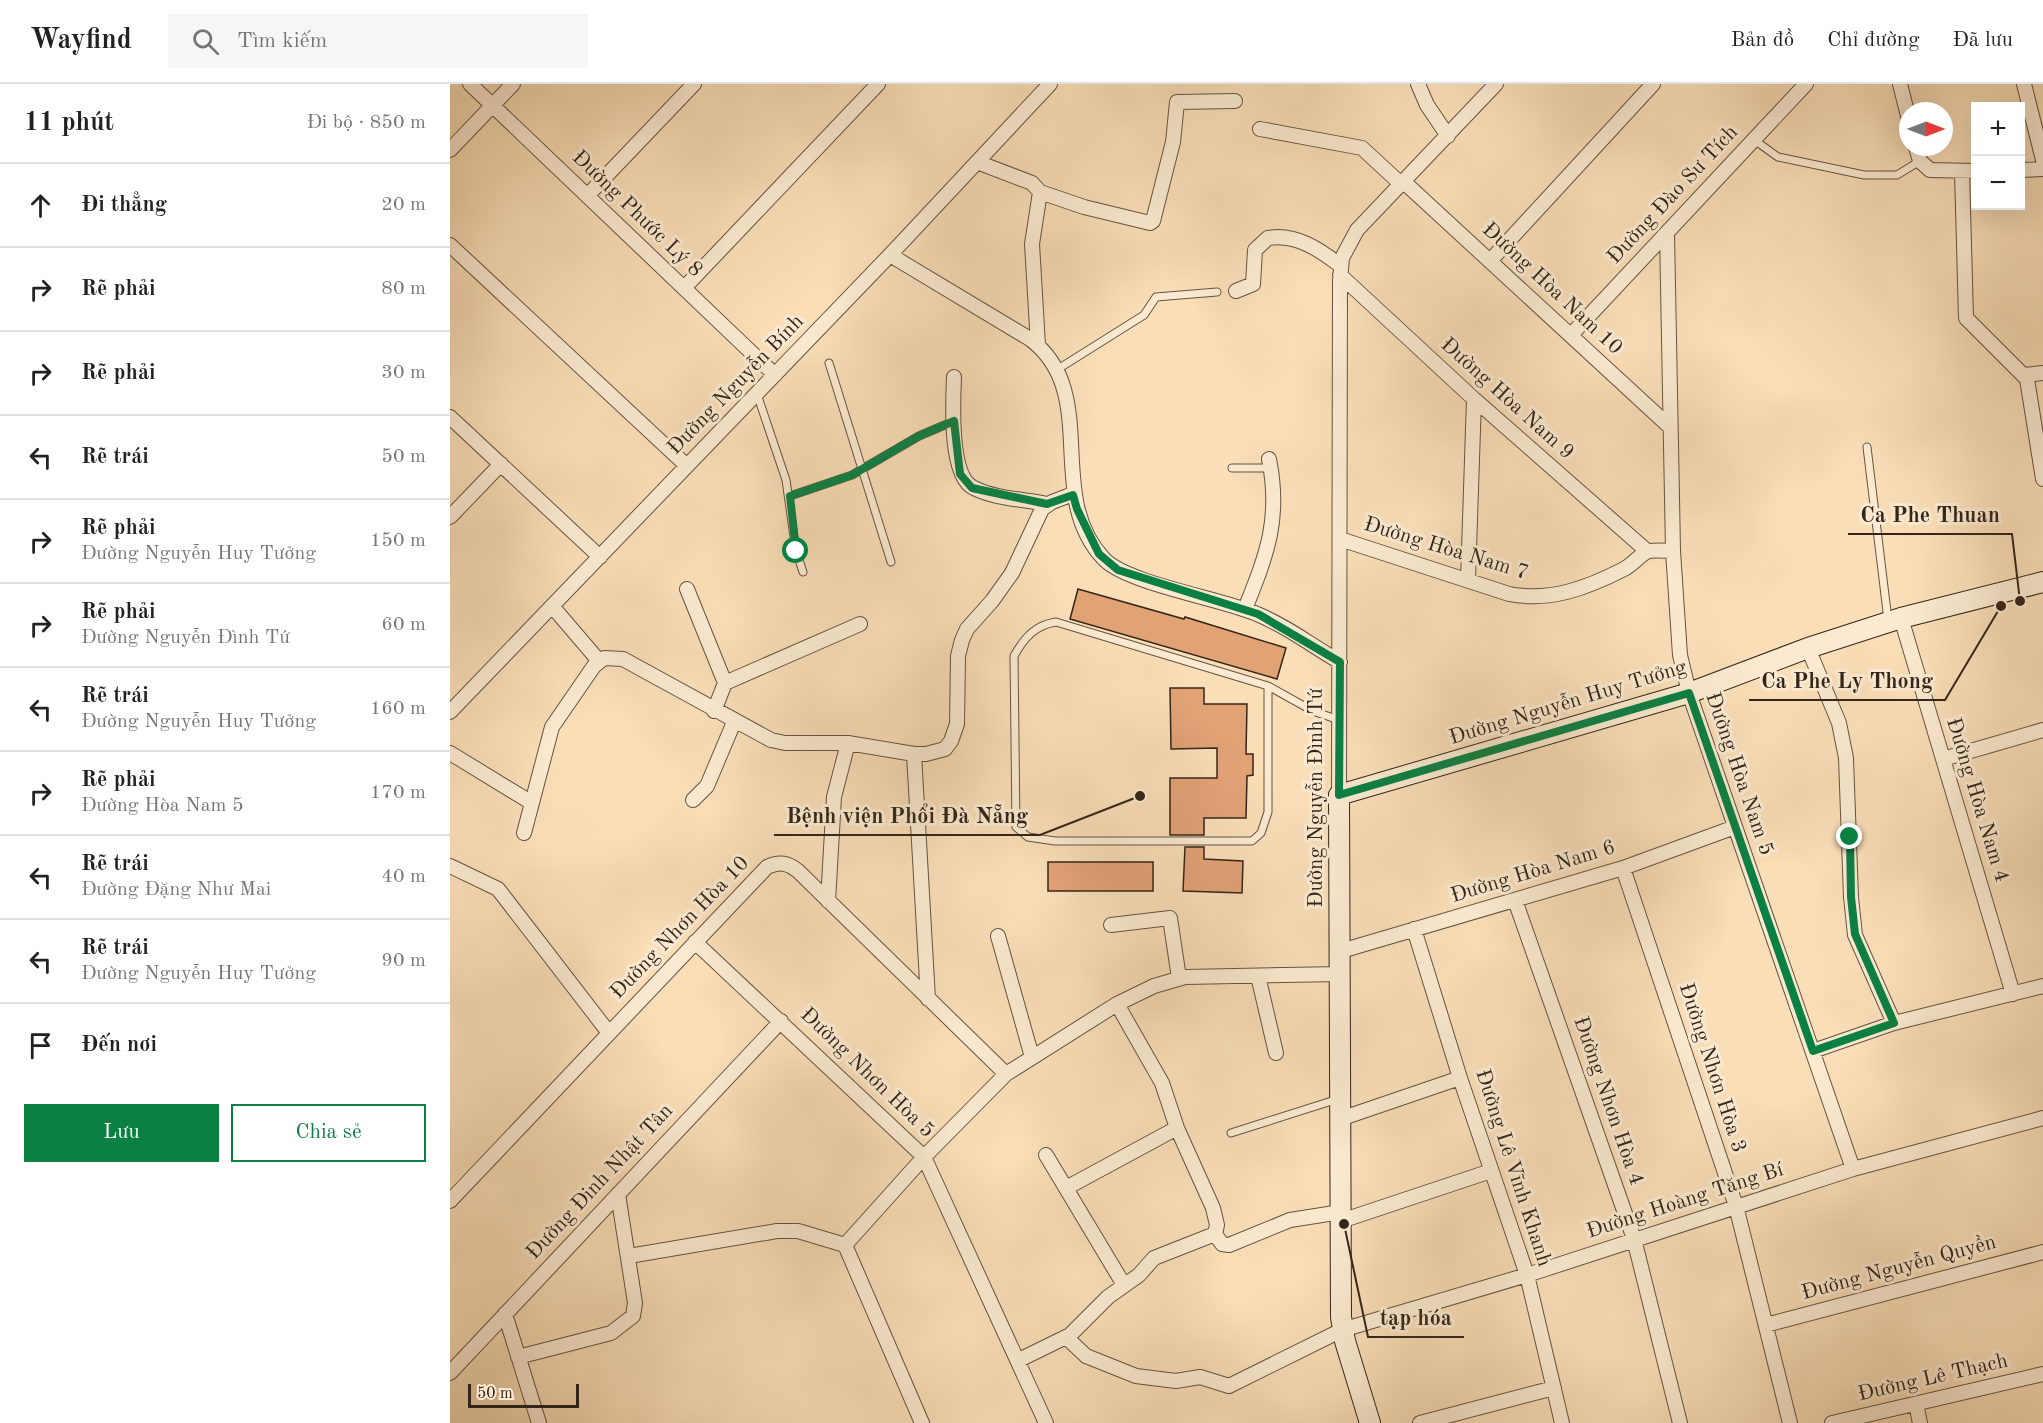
<!DOCTYPE html>
<html lang="vi">
<meta charset="utf-8">
<style>
:root{--surface:#fff;--page:#f6f6f6;--text:#222;--muted:#767676;--line:#e0e0e0;--accent:#0b8043}
body{margin:0;font-family:"Old Standard TT",serif;background:var(--page);color:var(--text)}
.controls{position:absolute;right:18px;top:18px;display:grid;overflow:hidden;border-radius:0px;box-shadow:0 6px 24px #0002}
.controls button{width:54px;height:54px;display:grid;place-items:center;padding:0;border:0;border-bottom:2px solid var(--line);background:var(--surface);color:var(--text);font:30px sans-serif}
.compass{position:absolute;left:1449px;top:18px;width:54px;height:54px;border-radius:50%;background:var(--surface);box-shadow:0 6px 24px #0002;rotate:90deg}
.scale{position:absolute;left:18px;bottom:15px;width:111px;box-sizing:border-box;padding-left:6px;border:3px solid #342518;border-top:0;font-size:16px;line-height:21px;white-space:nowrap;color:#342518;-webkit-text-stroke:4px #fbead1;paint-order:stroke}
.stop{position:absolute;width:18px;height:18px;margin:-14px;border:4px solid #0b8043;border-radius:50%;background:#fff}
.stop.end{background:#0b8043;border-color:#fff;box-shadow:0 2px 6px #0008}
.list{margin:0;padding:0;list-style:none}
h2{display:flex;justify-content:space-between;align-items:center;height:78px;margin:0;padding:0 24px;font-size:26px}
h2 small{font-size:20px;font-weight:400;color:var(--muted)}
.list li{display:grid;grid-template-columns:39px 1fr auto;gap:18px;align-items:center;box-sizing:border-box;height:84px;padding:0 24px;border-top:2px solid var(--line)}
.list b{display:block;font-size:22px;white-space:nowrap}
.list p{margin:0;font-size:20px;white-space:nowrap;color:var(--muted)}
.list em{font-size:20px;font-style:normal;color:var(--muted)}
.actions{display:flex;gap:12px;padding:18px 24px}
.actions a{flex:1;padding:14px 0;border:2px solid var(--accent);border-radius:0px;text-align:center;font-size:21px;color:var(--accent)}
.actions .main{background:var(--accent);color:#fff}
.icon{flex:none;width:33px;height:33px;fill:none;stroke:currentColor;stroke-width:2;stroke-linecap:round;stroke-linejoin:round}
.map{position:relative;flex:none;width:1593px;height:1339px;overflow:hidden}
header{display:flex;align-items:center;gap:36px;box-sizing:border-box;height:84px;padding:0 30px;background:var(--surface);border-bottom:2px solid var(--line)}
header strong{font-size:28px}
nav{display:flex;gap:33px;margin-inline-start:auto;font-size:21px}
.search{width:420px;height:54px;background:var(--page);display:flex;align-items:center;gap:15px;box-sizing:border-box;padding:0 21px;border-radius:0px;color:var(--muted);font-size:22px}
main{display:flex}
aside{flex:1;background:var(--surface)}
.map>svg:first-child{display:block}
</style>
<header>
<strong>Wayfind</strong>
<div class="search"><svg class="icon" aria-label="search" viewBox="0 0 24 24"><circle cx="10" cy="10" r="6"/><path d="M15 15l6 6"/></svg>Tìm kiếm</div>
<nav><a>Bản đồ</a><a>Chỉ đường</a><a>Đã lưu</a></nav>
</header>
<main>
<aside>
<h2>11 phút<small>Đi bộ · 850 m</small></h2>
<ul class="list">
<li><svg class="icon" aria-label="ahead" viewBox="0 0 24 24"><path d="M12 20V5M6 11l6-6 6 6"/></svg><div><b>Đi thẳng</b></div><em>20 m</em></li>
<li><svg class="icon" aria-label="right" viewBox="0 0 24 24"><path d="M7 20v-9h11M14 6l5 5-5 5"/></svg><div><b>Rẽ phải</b></div><em>80 m</em></li>
<li><svg class="icon" aria-label="right" viewBox="0 0 24 24"><path d="M7 20v-9h11M14 6l5 5-5 5"/></svg><div><b>Rẽ phải</b></div><em>30 m</em></li>
<li><svg class="icon" aria-label="left" viewBox="0 0 24 24"><path d="M17 20v-9H6M10 6l-5 5 5 5"/></svg><div><b>Rẽ trái</b></div><em>50 m</em></li>
<li><svg class="icon" aria-label="right" viewBox="0 0 24 24"><path d="M7 20v-9h11M14 6l5 5-5 5"/></svg><div><b>Rẽ phải</b><p>Đường Nguyễn Huy Tưởng</p></div><em>150 m</em></li>
<li><svg class="icon" aria-label="right" viewBox="0 0 24 24"><path d="M7 20v-9h11M14 6l5 5-5 5"/></svg><div><b>Rẽ phải</b><p>Đường Nguyễn Đình Tứ</p></div><em>60 m</em></li>
<li><svg class="icon" aria-label="left" viewBox="0 0 24 24"><path d="M17 20v-9H6M10 6l-5 5 5 5"/></svg><div><b>Rẽ trái</b><p>Đường Nguyễn Huy Tưởng</p></div><em>160 m</em></li>
<li><svg class="icon" aria-label="right" viewBox="0 0 24 24"><path d="M7 20v-9h11M14 6l5 5-5 5"/></svg><div><b>Rẽ phải</b><p>Đường Hòa Nam 5</p></div><em>170 m</em></li>
<li><svg class="icon" aria-label="left" viewBox="0 0 24 24"><path d="M17 20v-9H6M10 6l-5 5 5 5"/></svg><div><b>Rẽ trái</b><p>Đường Đặng Như Mai</p></div><em>40 m</em></li>
<li><svg class="icon" aria-label="left" viewBox="0 0 24 24"><path d="M17 20v-9H6M10 6l-5 5 5 5"/></svg><div><b>Rẽ trái</b><p>Đường Nguyễn Huy Tưởng</p></div><em>90 m</em></li>
<li><svg class="icon" aria-label="arrive" viewBox="0 0 24 24"><path d="M6 21V4h12l-3 4 3 4H6"/></svg><div><b>Đến nơi</b></div></li>
</ul>
<div class="actions"><a class="main">Lưu</a><a>Chia sẻ</a></div>
</aside>
<div class="map">
<svg width="1593" height="1339" viewBox="0 0 1593 1339">
<rect width="100%" height="100%" fill="#f9deb8"/>
<filter id="stains"><feTurbulence type="fractalNoise" baseFrequency=".00333" numOctaves="4"/><feColorMatrix values="0 0 0 0 .2 0 0 0 0 .09 0 0 0 0 .02 0 0 0 .5 -.17"/></filter>
<radialGradient id="worn" r=".72"><stop offset=".6" stop-color="#630" stop-opacity="0"/><stop offset="1" stop-color="#630" stop-opacity=".3"/></radialGradient>
<path fill="#e1a276" stroke="#342518" stroke-width="1.5" d="M628 505 734 535 735 533 836 564 827 595 620 535Z
M720 604H754V620H797L796 670H803V691L797 692 796 734H754V751H720V694H767V664L721 665Z
M735 763H754V775L793 777 792 809 733 807Z
M598 778H703V807H598Z"/>
<g fill="none" stroke-linecap="round" stroke-linejoin="round">
<defs>
<path id="lane" d="M1303 55 1328 73 1414 91H1447L1470 77
M379 279 441 478
M608 285 694 231 706 213 767 208
M307 310 336 396 346 467 353 488
M1417 363 1438 536
M782 384H821
M340 412 402 391 469 352 504 337
M818 602V728L811 749 802 757H605L578 753 566 743 564 572C574 554 585 541 606 538L818 602 863 627 889 636
M781 1049 888 1015"/>
<path id="street" d="M20 0 325 291
M968 0 977 21 998 52
M1450 0 1458 32
M1574 0 1593 76
M810 45 912 64 952 101
M1466 63 1470 77 1480 86 1526 87
M0 66 63 0
M527 78 582 99 590 108 582 160 588 261
M1570 86 1593 85
M1512 87 1516 234 1577 295 1593 395
M955 99 1220 343
M590 108 634 123 700 139 703 137 723 58 727 18 785 17
M137 112 244 0
M1217 149 1223 467 1230 571 1239 609 1403 1085
M0 161 237 382
M440 171 580 255C652 309 593 411 654 475 676 499 772 515 807 530 837 542 862 562 890 578
M1040 177 1203 0
M890 191 1024 315 1197 467
M234 204 428 0
M786 207 803 200 805 166 818 154C846 149 870 166 891 182
M1121 251 1356 0
M1574 291 1593 289
M504 293C503 318 499 393 524 404 546 415 573 415 597 420
M0 333 150 473
M0 433 51 380
M890 455 1059 510C1100 518 1137 504 1174 485 1182 481 1188 473 1196 468 1202 465 1216 467 1223 467
M1018 496 1024 315
M237 505 275 599 264 627
M102 522 149 577
M795 525C817 470 831 435 819 375
M1451 534 1563 910
M1358 564 1389 639 1396 674 1401 813 1405 851 1444 939
M275 599 410 540
M0 628 440 171 600 0
M0 669 82 719
M464 670 478 915
M1493 675 1593 646
M889 711 890 197 892 174 907 146 1046 0
M243 716 257 702 284 638
M74 749 102 643 144 582 154 574 173 575 321 656 335 659H398L464 670H476L495 665 501 657 507 640 508 572 512 556 517 545 542 517 562 489 592 425 602 418 623 410
M0 782 48 805 159 949
M1173 784 1286 1122 1340 1339
M1065 816 1184 1155 1230 1339
M378 817 384 713 398 659
M661 841 720 834 729 894
M964 845 1010 994 1077 1191 1112 1339
M548 852 582 973
M245 858 474 1073 596 1339
M891 867 1173 784 1285 743
M808 892 826 969
M667 920 712 999 727 1044 763 1124 767 1141 765 1150
M1363 967 1444 939 1593 902
M890 1035 1010 994
M596 1071 674 1201
M616 1104 727 1044
M0 1117 317 783C330 777 338 779 348 787L556 990
M891 1137 1041 1087
M765 1150 772 1160 779 1161 840 1136 891 1128
M395 1161 474 1073 556 990 667 920 704 902 735 893 891 890
M395 1161 472 1339
M179 1172 327 1147H348L395 1161
M55 1230 89 1339
M1316 1241 1593 1168
M616 1253 636 1272 686 1292 726 1297 750 1293 779 1302 892 1246 1077 1191 1403 1085 1593 1034
M68 1273 161 1249 183 1232 185 1219 168 1110
M569 1276 620 1251 658 1213 689 1191 704 1174 765 1150
M0 1289 331 937
M1466 1320 1470 1339
M970 1339 1104 1304
M1382 1339 1593 1290"/>
<path id="secondary" d="M920 1339 895 1257 891 1233 889 711 1239 609 1358 564 1451 534 1593 498"/>
</defs>
<use href="#lane" stroke="#655340" stroke-width="9"/>
<use href="#street" stroke="#655340" stroke-width="16"/>
<use href="#secondary" stroke="#342518" stroke-width="22"/>
<use href="#lane" stroke="#fbead1" stroke-width="7"/>
<use href="#street" stroke="#fbead1" stroke-width="14"/>
<use href="#secondary" stroke="#fbead1" stroke-width="20"/>
</g>
<g fill="none" stroke-linecap="round" stroke-linejoin="round">
<path stroke="#0b8043" stroke-width="8" d="M346 467 340 412 402 391 469 352 504 337 510 390 522 404 597 420 623 411 627 425 649 470 668 486 808 530 890 578 889 711 1239 609 1363 967 1444 939 1405 850 1401 813 1400 753"/>
</g>
<g text-anchor="middle" dominant-baseline="central" stroke-width="6" stroke-linejoin="round" paint-order="stroke">
<g font-size="21" fill="#342518" stroke="#fbead1">
<text transform="translate(1223 111) rotate(-47)">Đường Đào Sư Tích</text>
<text transform="translate(187 130) rotate(44)">Đường Phước Lý 8</text>
<text transform="translate(1102 205) rotate(43)">Đường Hòa Nam 10</text>
<text transform="translate(286 301) rotate(-46)">Đường Nguyễn Bính</text>
<text transform="translate(1057 315) rotate(42)">Đường Hòa Nam 9</text>
<text transform="translate(996 465) rotate(17)">Đường Hòa Nam 7</text>
<text transform="translate(1118 619) rotate(-17)">Đường Nguyễn Huy Tưởng</text>
<text transform="translate(1289 690) rotate(71)">Đường Hòa Nam 5</text>
<text transform="translate(866 714) rotate(-90)">Đường Nguyễn Đình Tứ</text>
<text transform="translate(1527 716) rotate(73)">Đường Hòa Nam 4</text>
<text transform="translate(1083 788) rotate(-17)">Đường Hòa Nam 6</text>
<text transform="translate(230 844) rotate(-46)">Đường Nhơn Hòa 10</text>
<text transform="translate(1262 984) rotate(72)">Đường Nhơn Hòa 3</text>
<text transform="translate(417 989) rotate(44)">Đường Nhơn Hòa 5</text>
<text transform="translate(1158 1017) rotate(71)">Đường Nhơn Hòa 4</text>
<text transform="translate(1063 1084) rotate(72)">Đường Lê Vĩnh Khanh</text>
<text transform="translate(150 1098) rotate(-47)">Đường Đinh Nhật Tân</text>
<text transform="translate(1235 1117) rotate(-18)">Đường Hoàng Tăng Bí</text>
<text transform="translate(1449 1184) rotate(-15)">Đường Nguyễn Quyền</text>
<text transform="translate(1483 1294) rotate(-13)">Đường Lê Thạch</text>
</g>
</g>
<path fill="none" stroke="#342518" stroke-width="2" d="M1570 517L1562 450H1398M1551 522L1495 616H1299M690 712L590 751H324M894 1140L918 1253H1014"/>
<g fill="#342518" stroke="#fbead1" stroke-width="2">
<circle cx="1570" cy="517" r="6"/>
<circle cx="1551" cy="522" r="6"/>
<circle cx="690" cy="712" r="6"/>
<circle cx="894" cy="1140" r="6"/>
</g>
<g font-size="22" text-anchor="middle" font-weight="bold" fill="#342518" stroke="#fbead1" stroke-width="6" stroke-linejoin="round" paint-order="stroke">
<text x="1480" y="438">Ca Phe Thuan</text>
<text x="1397" y="604">Ca Phe Ly Thong</text>
<text x="457" y="739">Bệnh viện Phổi Đà Nẵng</text>
<text x="966" y="1241">tạp hóa</text>
</g>
<rect width="100%" height="100%" filter="url(#stains)"/>
<rect width="100%" height="100%" fill="url(#worn)"/>
</svg>
<div class="controls">
<button>+</button>
<button>−</button>
</div>
<svg class="compass" viewBox="-18 -18 36 36"><path d="M0-13l5 13h-10z" fill="#e53935"/><path d="M0 13l5-13h-10z" fill="#767676"/></svg>
<div class="scale">50 m</div>
<div class="stop" style="left:346px;top:467px"></div>
<div class="stop end" style="left:1400px;top:753px"></div>
</div>
</main>
